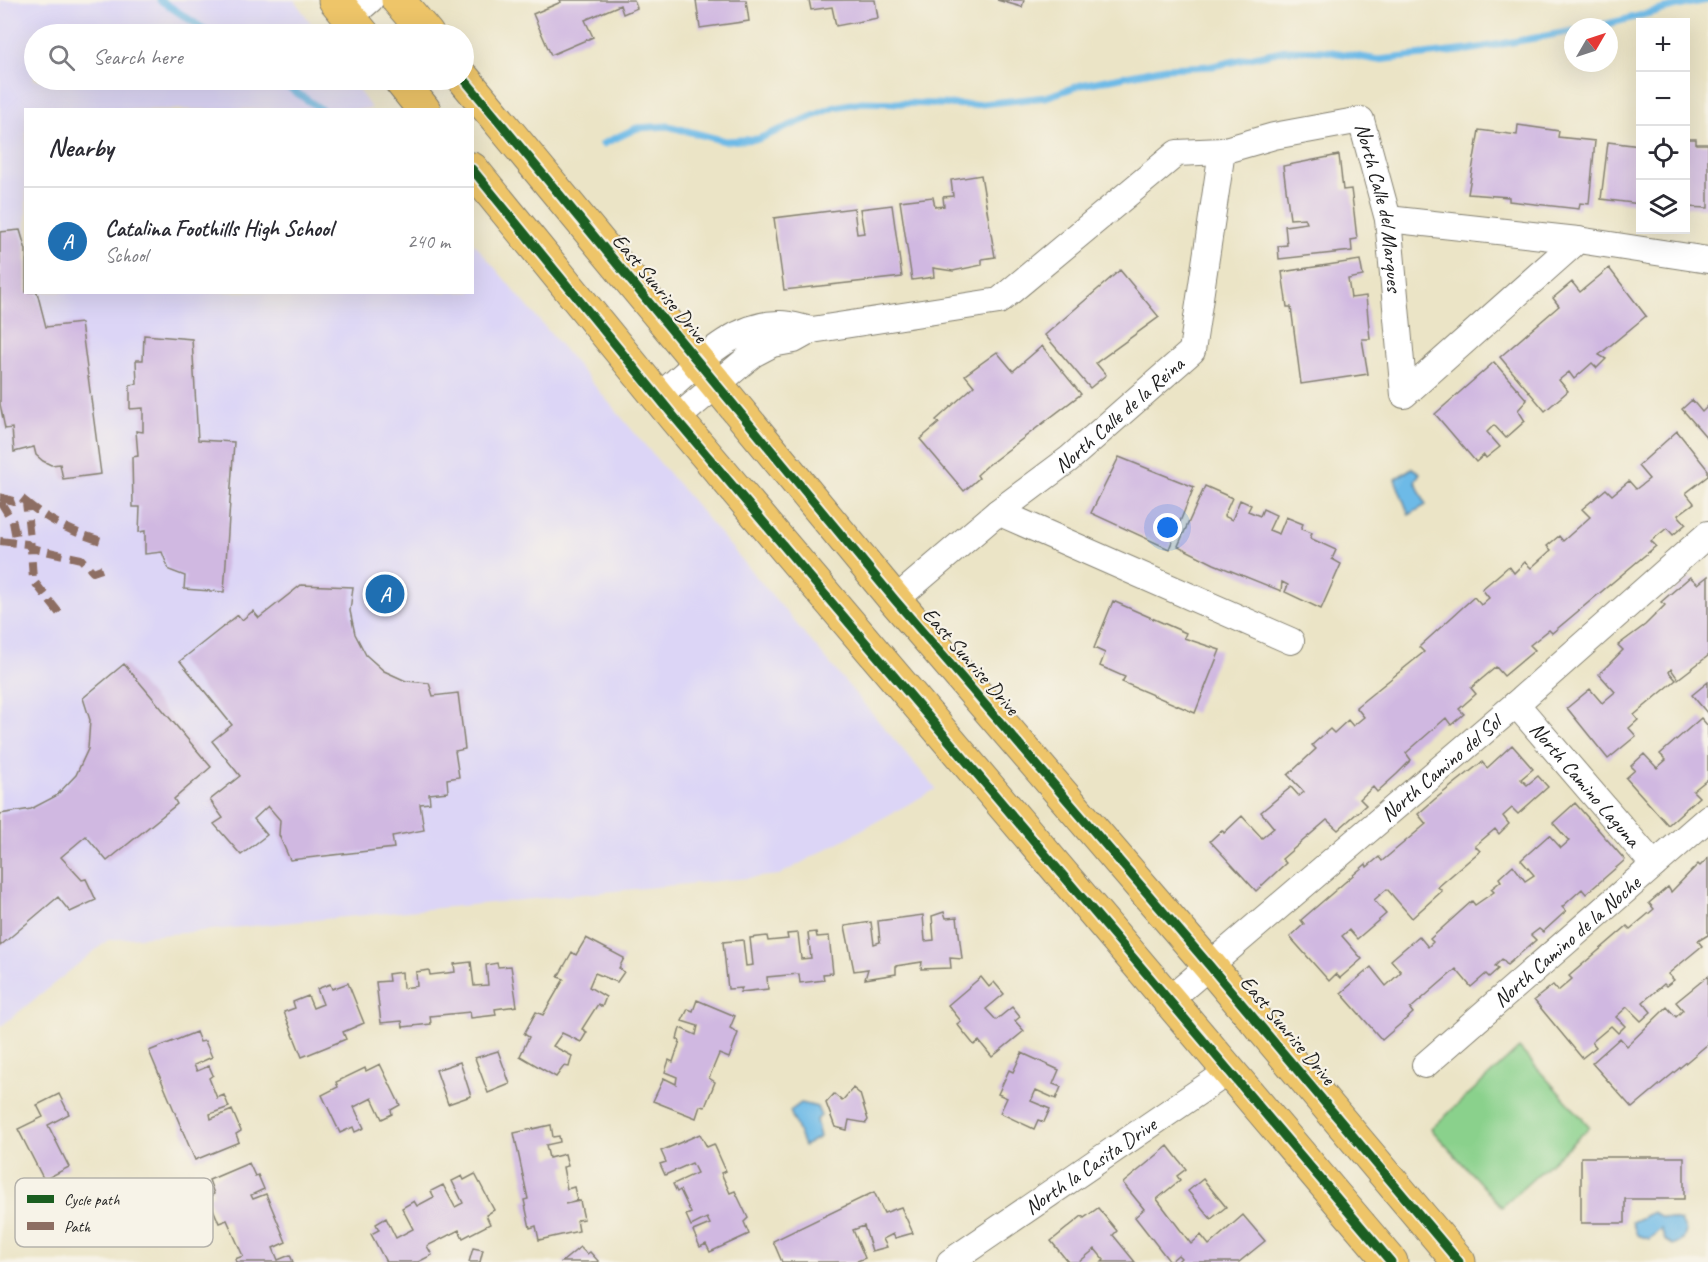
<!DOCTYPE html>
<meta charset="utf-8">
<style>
:root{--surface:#fff;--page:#f7f7f7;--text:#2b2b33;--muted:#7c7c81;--line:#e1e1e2;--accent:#1f6fb2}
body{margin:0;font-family:Caveat,sans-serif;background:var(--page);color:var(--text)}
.controls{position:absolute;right:18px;top:18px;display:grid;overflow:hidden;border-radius:0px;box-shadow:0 6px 24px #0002}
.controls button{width:54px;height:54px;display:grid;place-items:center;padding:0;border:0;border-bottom:2px solid var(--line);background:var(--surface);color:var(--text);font:30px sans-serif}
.compass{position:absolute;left:1564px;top:18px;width:54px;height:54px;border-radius:50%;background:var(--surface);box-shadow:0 6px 24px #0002;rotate:51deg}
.you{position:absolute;left:1168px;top:528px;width:21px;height:21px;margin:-15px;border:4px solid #fff;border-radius:50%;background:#1a73e8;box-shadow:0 0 0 9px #1a73e833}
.badge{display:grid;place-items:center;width:39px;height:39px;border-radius:50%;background:var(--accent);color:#fff;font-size:20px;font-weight:700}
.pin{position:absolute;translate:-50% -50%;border:3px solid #fff;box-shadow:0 2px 6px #0006}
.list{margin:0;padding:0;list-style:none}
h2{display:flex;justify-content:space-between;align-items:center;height:78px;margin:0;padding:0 24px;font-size:26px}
h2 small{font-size:20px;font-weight:400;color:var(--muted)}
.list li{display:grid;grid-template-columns:39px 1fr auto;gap:18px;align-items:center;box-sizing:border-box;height:108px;padding:0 24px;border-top:2px solid var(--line)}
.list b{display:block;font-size:22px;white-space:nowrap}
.list p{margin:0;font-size:20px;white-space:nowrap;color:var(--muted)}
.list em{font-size:20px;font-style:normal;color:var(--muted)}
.icon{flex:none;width:33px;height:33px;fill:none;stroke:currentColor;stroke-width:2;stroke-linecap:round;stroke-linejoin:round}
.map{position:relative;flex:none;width:1708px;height:1262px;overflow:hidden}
.search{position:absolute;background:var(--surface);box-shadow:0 6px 24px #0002;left:24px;top:24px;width:450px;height:66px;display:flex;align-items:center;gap:15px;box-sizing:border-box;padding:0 21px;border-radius:33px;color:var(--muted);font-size:22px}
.panel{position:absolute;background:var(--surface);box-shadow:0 6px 24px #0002;left:24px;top:108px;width:450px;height:186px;border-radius:0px}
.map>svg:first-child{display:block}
</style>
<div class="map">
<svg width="1708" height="1262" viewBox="0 0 1708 1262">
<rect width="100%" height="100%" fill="#f7f3e8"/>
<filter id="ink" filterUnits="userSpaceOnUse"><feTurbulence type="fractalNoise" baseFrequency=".0167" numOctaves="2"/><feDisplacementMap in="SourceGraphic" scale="12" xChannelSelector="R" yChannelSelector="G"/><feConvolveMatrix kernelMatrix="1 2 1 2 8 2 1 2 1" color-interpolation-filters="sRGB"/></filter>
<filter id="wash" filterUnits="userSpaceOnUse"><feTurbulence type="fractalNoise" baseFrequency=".008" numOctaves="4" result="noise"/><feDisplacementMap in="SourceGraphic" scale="24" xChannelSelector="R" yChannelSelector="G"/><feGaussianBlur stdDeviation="1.35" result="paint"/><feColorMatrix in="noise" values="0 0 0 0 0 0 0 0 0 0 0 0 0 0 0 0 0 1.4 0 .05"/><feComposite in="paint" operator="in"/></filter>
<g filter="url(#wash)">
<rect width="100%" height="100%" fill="#ebe4c6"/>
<path fill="#dcd5f6" d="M0 0H294L319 34H34V80H351L372 109 26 110V292H472L473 242 936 789 779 875 108 940 0 1027Z"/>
<path fill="#8ad18c" stroke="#537654" stroke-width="1.5" d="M1519 1048 1590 1127 1502 1207 1431 1129Z"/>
<path fill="#6dbae7" stroke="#446b82" stroke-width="1.5" d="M1412 468 1420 473 1415 481 1426 505 1409 515 1395 479Z
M801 1103 817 1107 821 1116 816 1120 820 1137 804 1146 790 1111Z
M1653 1212 1660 1217 1681 1221 1686 1231 1683 1240 1673 1245 1665 1240 1661 1229 1649 1239 1637 1235 1632 1222Z"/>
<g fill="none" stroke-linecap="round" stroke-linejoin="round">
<path stroke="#6dbae7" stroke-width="7" d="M160 0 211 34
M1593 27C1632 19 1669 6 1708 0
M278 80 322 110
M603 144 637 128 668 126 725 141 758 139 835 107 862 102 973 105 1046 97 1081 85 1166 68 1213 66 1286 50 1326 51 1378 60 1468 50 1573 31"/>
</g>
<g id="blocks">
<path fill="#d0b8e1" d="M560 0H634L637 8 623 14 620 5 585 20 593 37 551 55 533 14 561 2Z
M696 0H746L749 21 700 28Z
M809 0H875L878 18 836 26 832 7 811 10Z
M997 0H1024L1022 7Z
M1518 125 1559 131 1558 137 1595 141 1589 204 1580 203 1579 209 1509 201V197L1468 194 1479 130 1517 135Z
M1686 139H1696V144H1708V208L1686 207Z
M1608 142 1640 146V204L1601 199Z
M1339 155 1343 190 1351 189 1354 212 1357 239 1351 240 1352 251 1279 259 1278 246 1287 245 1285 226 1307 223 1305 218 1290 219 1283 166Z
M981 175 995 257 982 259V265L953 271 933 268 934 277 912 280 900 201 933 197 935 207 944 206 943 197 953 196 951 180Z
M892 205 902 277 784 290 774 218 854 208 857 234 864 233 860 209Z
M20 230 26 250V292H37L46 327 81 323 101 474 63 479 60 464 51 465 43 461 36 455 34 447 14 452 12 428 5 429 0 404V232Z
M1360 260 1363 276 1348 279 1351 298 1366 296 1370 339H1362L1368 374 1301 384 1291 307H1287L1282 272Z
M1609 268 1646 316 1599 355 1606 359 1597 368 1592 363 1574 379 1569 372 1559 380 1568 391 1545 411 1500 357 1559 306 1553 298 1572 282 1580 292Z
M1120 270 1159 317 1096 363 1106 375 1090 388 1045 335Z
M144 335 192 339 198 440 234 442 224 592 184 589 185 576 169 570 162 552 145 554V531L139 532 140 507H133L132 457 138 456 136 431 143 432V408L130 409V385L137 384 136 360H143Z
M1042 346 1081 394 987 466 977 475 979 478 964 491 920 439 939 423 936 420 974 386 965 375 997 352 1013 371Z
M1494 362 1527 400 1518 410 1525 421 1506 438 1494 425 1487 432 1500 447 1486 458 1484 455 1476 462 1435 414Z
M1692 400 1702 412 1708 406V439L1682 409Z
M1677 431 1708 470V476L1686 493 1694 503 1678 515 1686 524 1673 535 1667 528 1651 541 1656 546 1552 633 1549 630 1530 645 1535 650 1504 676 1496 667 1471 688 1476 694 1459 709 1464 714 1451 725 1446 718 1406 753 1411 760 1397 774 1377 792 1373 787 1360 799 1366 805 1338 830 1327 820 1282 859 1286 863 1256 891 1210 841 1222 830 1224 833 1242 816 1262 838 1274 828 1261 812 1291 787 1299 796 1304 792 1288 775 1316 749 1312 745 1330 729 1334 733 1348 720 1353 726 1364 717 1356 707 1424 652 1419 647 1474 597 1481 605 1489 598 1482 589 1509 566 1514 573 1525 562 1531 568 1551 550 1547 546 1559 536 1563 541 1590 517 1582 509 1606 489 1612 495 1629 481 1636 489 1649 479 1638 466Z
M1119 457 1194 487 1169 549 1091 513Z
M1205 486 1232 498 1224 516 1232 520 1240 500 1251 505 1248 511 1260 516 1263 509 1276 515 1269 530 1279 534 1286 517 1303 524 1301 529 1312 533 1310 538 1336 550 1332 559 1341 564 1321 609 1285 592 1288 585 1282 582 1281 591 1214 564 1178 546Z
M1708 576V656L1678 679 1671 669 1669 672 1676 680 1634 715 1638 720 1629 728 1636 736 1608 759 1567 708 1590 689 1602 703 1615 692 1599 674 1623 650 1618 645 1645 625 1665 605 1661 602 1690 577 1698 584Z
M301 585 353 587 350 611 355 634 366 655 384 671 406 681 429 683 433 696 458 693 465 749 455 751 459 777 447 779 448 792 429 794 430 803 420 804 424 830 392 836 394 848 290 860 279 835 280 820 268 806 254 819 267 835 241 855 214 824 223 818 210 800 240 776 212 741 232 725 180 661 238 615 242 620 253 611 259 618Z
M1113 601 1186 633 1184 638 1220 650 1195 713 1122 682 1125 677 1100 666 1105 653 1094 648Z
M124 664 211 767 174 799 177 804 107 861 86 836 61 857 82 880 86 879 96 900 70 912 58 897 0 946V814L31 809 56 796 76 775 88 749 90 720 83 698Z
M1708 682V714L1692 695Z
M1701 718 1708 726V779L1693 791 1699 797 1668 825 1626 778 1635 770 1631 766 1644 754 1657 768 1666 760 1660 754Z
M1512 745 1533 769 1521 779 1527 785 1538 776 1548 787 1518 814 1512 808 1503 816 1509 824 1499 834 1495 829 1475 846 1480 851 1438 887 1442 891 1412 918 1387 889 1374 900 1386 914 1357 939 1349 930 1342 936 1362 959 1340 978 1336 974 1329 981 1290 937 1304 924 1301 920 1366 864 1367 867 1379 857 1382 861 1426 824 1418 814 1435 799 1482 762 1487 768Z
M1575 803 1625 860 1586 894 1582 889 1562 907 1566 911 1543 932 1539 929 1531 935 1536 940 1507 965 1502 959 1495 966 1498 969 1489 977 1486 974 1471 987 1456 969 1410 1009 1413 1013 1382 1040 1341 993 1371 967 1386 986 1401 972 1391 960 1419 936 1428 947 1433 942 1430 939 1472 901 1475 905 1494 892 1491 889 1501 881 1499 878 1513 865 1525 881 1534 875 1521 860 1549 835 1561 848 1569 841 1553 823Z
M1708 858V935L1698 941 1702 946 1668 974 1674 980 1666 986 1664 984 1643 1002 1651 1012 1641 1021 1627 1007 1616 1017 1625 1026 1618 1033 1611 1026 1592 1042 1596 1047 1582 1058 1534 1000 1553 985 1558 991 1572 979 1569 976 1627 926 1630 929 1654 909 1649 903 1668 887 1671 892 1698 864 1700 866Z
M944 912 946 918 957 917 962 959 950 958 951 968 921 969 922 962 896 966V974L865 979 868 969 854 971 845 926 871 922 874 944 880 942 878 921 923 915 925 941 934 940 932 916Z
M816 932 817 937 829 936 833 973 823 974 824 980 800 983 799 974 767 977 768 989 740 992 742 988 728 989 723 942 743 940 746 966 753 965 750 938 767 936 768 941 788 939 787 934 798 933 801 959 811 958 808 933Z
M586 938 624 958 619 968 624 972 617 982 595 973 589 987 606 997 602 1007 598 1004 582 1029 587 1032 581 1042 562 1033 553 1046 572 1056 569 1067 564 1066 556 1077 520 1056 529 1037 524 1034 536 1012 543 1015 564 979 558 977 572 952 576 955Z
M471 962 474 986 488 985 486 965 497 963 498 967 511 966 517 1006 495 1009 496 1015 471 1018 470 1012 430 1016 431 1024 403 1027 402 1021 381 1023 376 982 389 981 388 974 402 972 403 988 417 986 416 972 429 970 430 975 455 972 454 964Z
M1708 976V1044L1632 1108 1592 1063 1620 1038 1627 1046 1667 1007 1676 1017 1683 1010 1676 1002Z
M981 977 989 987 994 982 1004 994 986 1009 996 1020 1012 1007 1020 1017 1015 1021 1024 1031 992 1057 979 1041 974 1045 957 1024 961 1021 948 1005Z
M348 983 364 1023 343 1032 346 1039 302 1057 284 1012 295 1008 293 1002 308 996 313 1008 323 1004 317 989 330 984 332 989Z
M697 1000 735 1016 730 1028 738 1033 729 1058 719 1054 709 1078 715 1082 705 1107 700 1106 696 1118 653 1101 664 1078 676 1084 677 1077 665 1072 669 1060 673 1062 680 1041 677 1039 680 1028 696 1035 698 1026 682 1021 688 1009 693 1011Z
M196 1032 200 1042 205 1041 212 1057 194 1065 197 1071 209 1066 213 1075 209 1078 217 1098 224 1095 229 1107 210 1114 211 1119 232 1110 241 1131 236 1134 239 1142 195 1160 149 1051Z
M498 1051 510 1084 488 1093 475 1058Z
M1022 1053 1059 1070 1053 1084 1061 1087 1056 1099 1036 1090 1031 1101 1050 1109 1044 1122 1038 1120 1034 1129 1000 1113 1007 1098 998 1094 1009 1070 1013 1072Z
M460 1062 471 1096 448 1104 436 1070Z
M380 1064 400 1105 391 1110 392 1114 382 1119 372 1098 354 1107 364 1128 355 1132 353 1127 340 1133 322 1095 338 1087 336 1082 365 1068 366 1071Z
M853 1088 860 1094 868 1120 866 1123 849 1120 847 1130 835 1127 826 1103 834 1094 842 1101Z
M59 1094 69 1114 48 1125 69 1167 44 1180 18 1129 43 1117 37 1105Z
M551 1125 553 1137 559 1136 560 1142 546 1145 549 1158 565 1154 568 1166 563 1167 567 1189 574 1187 577 1200 565 1204 580 1201 584 1219 577 1220 579 1231 539 1240 536 1226 530 1228 524 1200 528 1199 514 1133Z
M700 1134 707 1147 714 1144 726 1171 721 1173 730 1193 735 1191 748 1218 744 1222 749 1234 710 1252 706 1244 700 1247 693 1231 710 1224 707 1218 691 1226 686 1215 691 1213 680 1190 677 1192 673 1184 697 1173 692 1163 665 1175 660 1164 666 1162 661 1151Z
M1168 1146 1186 1169 1177 1176 1180 1180 1157 1199 1191 1244 1201 1235 1209 1245 1243 1215 1265 1241 1239 1262H1177L1181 1258 1178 1255 1170 1262 1135 1217 1144 1209 1123 1183Z
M1581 1157H1684V1199H1625V1223H1581Z
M249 1163 255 1176 258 1175 264 1189 251 1195 253 1199 266 1194 286 1242 273 1248 278 1260 290 1255 293 1262H236L235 1259 243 1256 227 1220 219 1223 208 1197 214 1194 209 1180Z
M475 1174 494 1210 486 1215 490 1224 463 1238 459 1230 427 1246 432 1255 418 1262H386L371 1234 379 1230 376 1224 386 1218 396 1238 413 1229 402 1208 414 1201 417 1206 434 1197 431 1191 443 1185 455 1207 463 1203 452 1181 462 1176 464 1180Z
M1203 1179 1226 1207 1211 1219 1188 1191Z
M874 1192 884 1213 901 1207 913 1233 895 1238 893 1234 883 1239 887 1247 872 1251 864 1226 853 1230 865 1258 855 1262H782L773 1241Z
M1098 1208 1117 1231 1113 1235 1135 1262H1102L1104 1260 1095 1249 1079 1262H1068L1051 1241 1082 1216 1084 1218Z
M580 1247 587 1254 590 1252 599 1262H562Z
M473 1248 483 1250 480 1262H469Z"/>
</g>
</g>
<g filter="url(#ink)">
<use href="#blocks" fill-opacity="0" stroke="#848071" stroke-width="1.5"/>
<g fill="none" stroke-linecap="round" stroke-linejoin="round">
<defs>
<g id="minor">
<path d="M349 18 370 0"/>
<path d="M1388 219 1578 240"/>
<path id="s1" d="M812 330 999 301 1177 153 1222 151 1274 136 1361 120 1388 219 1404 395 1578 240 1708 260"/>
<path d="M658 397C692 369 732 323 780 324 790 324 802 328 812 330L794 340 772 344 753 354 676 419"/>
<path d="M998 512 1291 641"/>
<path id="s2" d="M895 600 998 512 1069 459 1192 351 1222 151"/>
<path id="s3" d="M1516 704 1654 865"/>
<path id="s4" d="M1169 1000 1516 704 1708 534"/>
<path id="s5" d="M1425 1065 1708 818"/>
<path id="s6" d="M950 1262 1229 1071"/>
</g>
<path id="primary" d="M335 0 363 34
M398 0 427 34
M464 79 895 600 1209 965 1459 1262
M400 80 424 110
M472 169 676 419 1391 1262"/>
</defs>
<use href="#minor" stroke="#848071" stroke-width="28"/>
<use href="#primary" stroke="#848071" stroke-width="35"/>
<use href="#minor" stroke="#fff" stroke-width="26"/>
<use href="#primary" stroke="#eec569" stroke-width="33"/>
<path stroke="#8d6e63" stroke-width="8" stroke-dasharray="15 8" stroke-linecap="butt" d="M0 497 13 501 21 498 26 502 31 548 81 559 93 572 107 567
M0 501 13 522 17 543
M26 502C49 521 72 532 101 541
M0 541 27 544 31 548 33 580 63 618"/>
<defs>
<path id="cycleway" d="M464 79 895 600 1209 965 1459 1262
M472 169 676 419 1391 1262"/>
</defs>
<use href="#cycleway" stroke="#f7f3e8" stroke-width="13"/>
<use href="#cycleway" stroke="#1b5e20" stroke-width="9"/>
</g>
</g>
<g text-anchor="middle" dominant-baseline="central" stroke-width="4.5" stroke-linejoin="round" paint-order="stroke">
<g font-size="21" fill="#1c1c1c" stroke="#f7f3e8">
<text stroke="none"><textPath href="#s1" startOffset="698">North Calle del Marques</textPath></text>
<text transform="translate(660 288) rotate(50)">East Sunrise Drive</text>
<text stroke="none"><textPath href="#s2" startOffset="291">North Calle de la Reina</textPath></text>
<text transform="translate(971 661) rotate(49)">East Sunrise Drive</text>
<text stroke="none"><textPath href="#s4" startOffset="357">North Camino del Sol</textPath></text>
<text stroke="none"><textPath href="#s3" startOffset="106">North Camino Laguna</textPath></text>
<text stroke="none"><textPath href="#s5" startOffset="188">North Camino de la Noche</textPath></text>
<text transform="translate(1288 1030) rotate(50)">East Sunrise Drive</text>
<text stroke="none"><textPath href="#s6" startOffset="170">North la Casita Drive</textPath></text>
</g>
</g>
<rect x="15" y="1178" width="198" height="69" rx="9" fill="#f7f3e8" stroke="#b5b2ab" stroke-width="1.5"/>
<rect x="27" y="1195" width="27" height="8" fill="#1b5e20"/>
<rect x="27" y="1222" width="27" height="8" fill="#8d6e63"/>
<g font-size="16" fill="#1c1c1c">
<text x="64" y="1205">Cycle path</text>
<text x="64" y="1232">Path</text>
</g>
</svg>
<div class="controls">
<button>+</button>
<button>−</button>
<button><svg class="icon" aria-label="locate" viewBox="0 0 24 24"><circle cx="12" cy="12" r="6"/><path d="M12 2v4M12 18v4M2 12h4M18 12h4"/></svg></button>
<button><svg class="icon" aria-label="layers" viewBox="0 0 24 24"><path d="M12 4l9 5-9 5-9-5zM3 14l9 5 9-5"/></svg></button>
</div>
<svg class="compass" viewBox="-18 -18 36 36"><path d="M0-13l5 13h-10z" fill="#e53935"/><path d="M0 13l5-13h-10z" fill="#7c7c81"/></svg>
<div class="you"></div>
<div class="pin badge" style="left:385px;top:594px">A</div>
<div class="search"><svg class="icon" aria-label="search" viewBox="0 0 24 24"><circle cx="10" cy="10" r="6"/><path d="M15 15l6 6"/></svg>Search here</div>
<section class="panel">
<h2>Nearby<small></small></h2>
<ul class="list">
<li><span class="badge">A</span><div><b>Catalina Foothills High School</b><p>School</p></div><em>240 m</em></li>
</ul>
</section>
</div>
